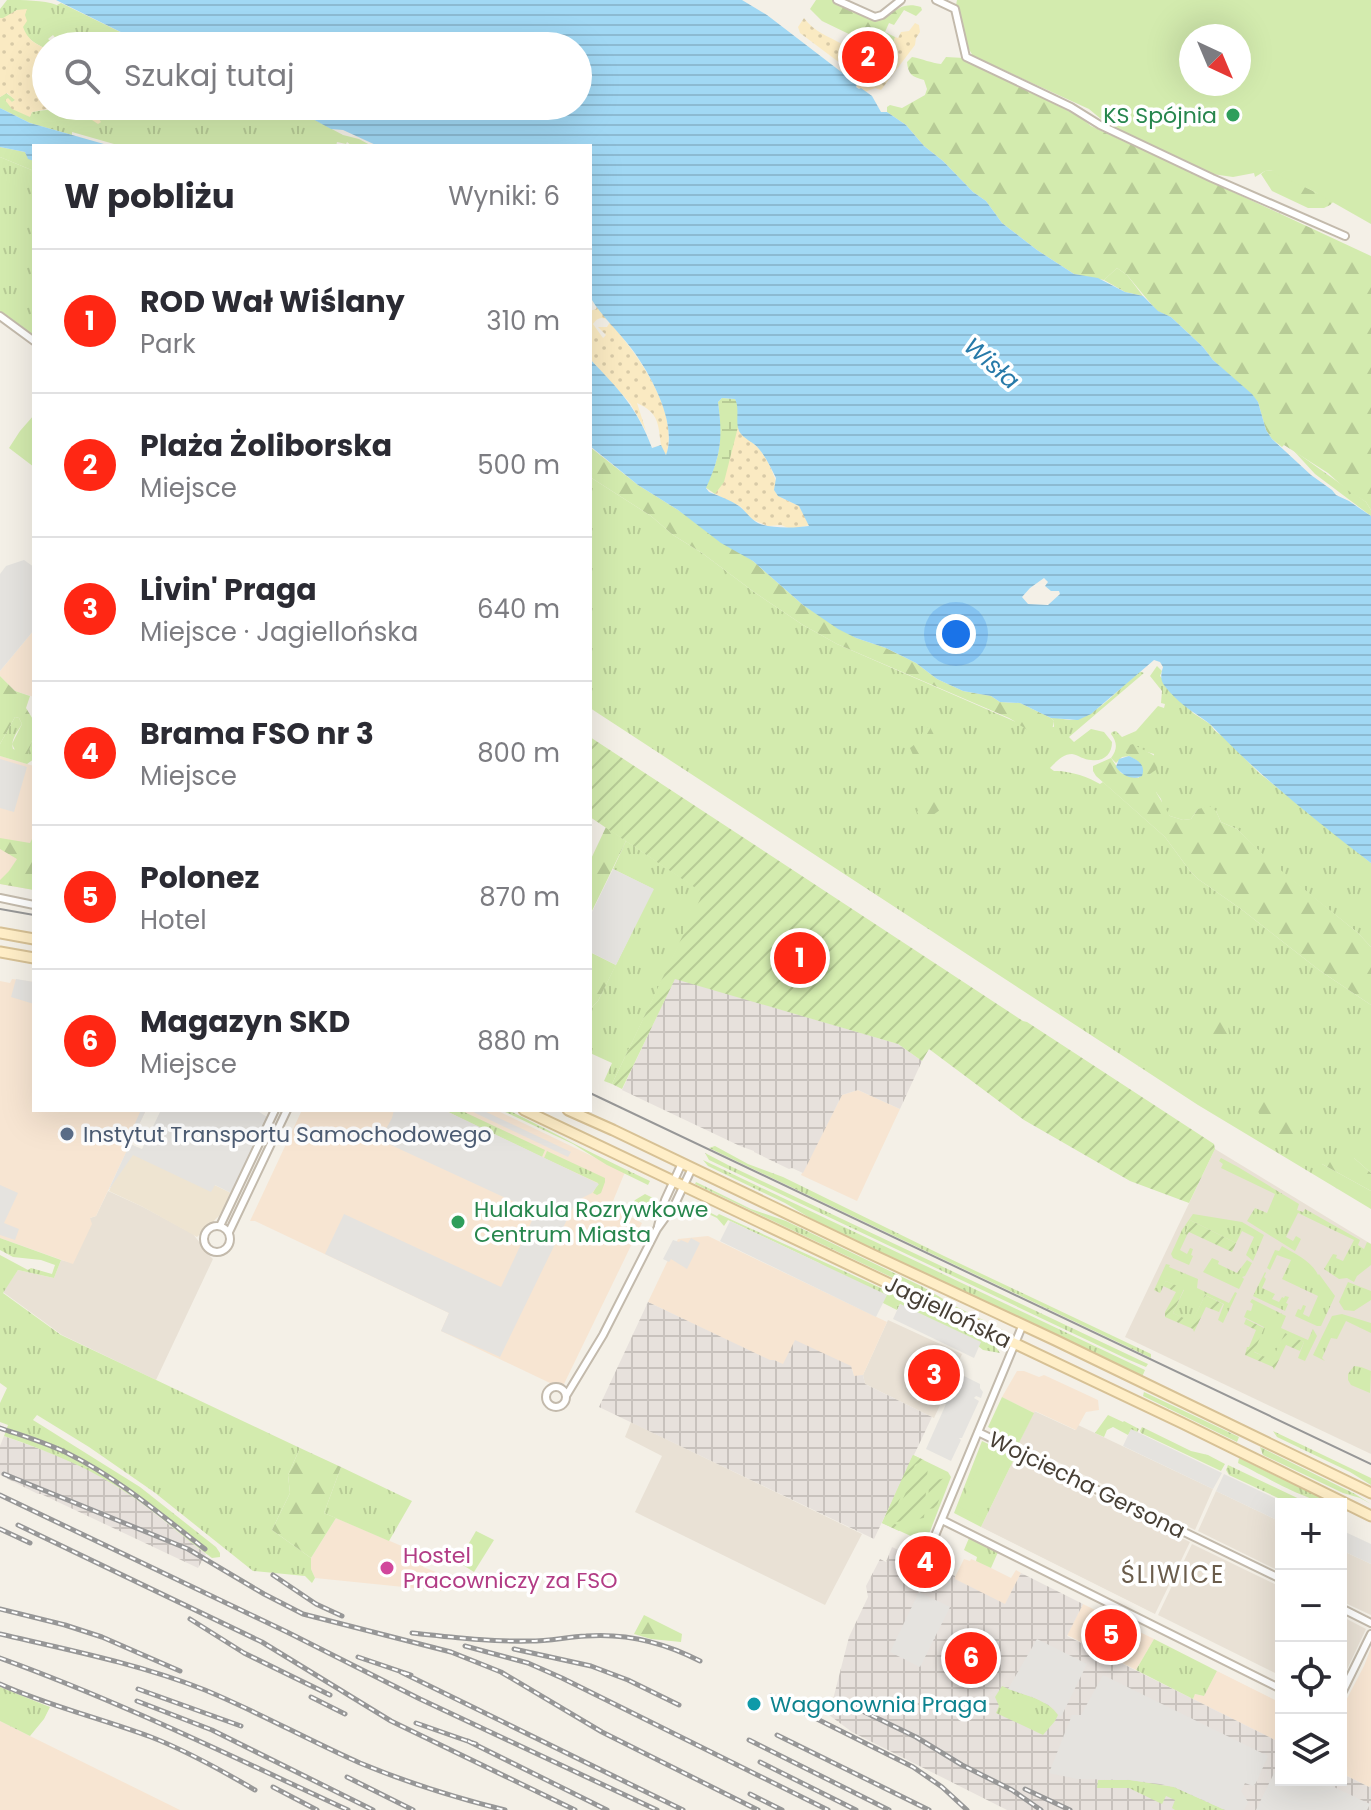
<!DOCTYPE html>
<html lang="pl">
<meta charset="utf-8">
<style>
:root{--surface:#fff;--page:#f7f7f7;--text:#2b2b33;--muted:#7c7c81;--line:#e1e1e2;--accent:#ff2714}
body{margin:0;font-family:Poppins,sans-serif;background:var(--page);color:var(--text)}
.controls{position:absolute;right:24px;bottom:24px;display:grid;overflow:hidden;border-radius:0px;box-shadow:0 8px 32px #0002}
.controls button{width:72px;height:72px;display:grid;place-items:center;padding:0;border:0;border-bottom:2px solid var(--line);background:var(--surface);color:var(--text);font:40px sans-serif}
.compass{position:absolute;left:1179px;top:24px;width:72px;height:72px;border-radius:50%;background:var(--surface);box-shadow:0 8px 32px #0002;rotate:136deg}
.you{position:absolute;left:956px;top:634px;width:28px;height:28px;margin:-20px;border:6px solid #fff;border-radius:50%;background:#1a73e8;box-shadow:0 0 0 12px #1a73e833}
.badge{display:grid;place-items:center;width:52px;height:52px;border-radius:50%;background:var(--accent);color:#fff;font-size:26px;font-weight:700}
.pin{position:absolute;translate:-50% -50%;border:4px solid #fff;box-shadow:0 2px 8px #0006}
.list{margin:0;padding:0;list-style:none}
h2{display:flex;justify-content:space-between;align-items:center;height:104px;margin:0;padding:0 32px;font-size:34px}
h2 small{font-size:26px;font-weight:400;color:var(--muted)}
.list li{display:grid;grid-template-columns:52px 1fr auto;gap:24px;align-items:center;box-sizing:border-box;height:144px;padding:0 32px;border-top:2px solid var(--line)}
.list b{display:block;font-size:30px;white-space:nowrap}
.list p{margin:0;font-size:26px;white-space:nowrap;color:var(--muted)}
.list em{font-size:26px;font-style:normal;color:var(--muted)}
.icon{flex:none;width:44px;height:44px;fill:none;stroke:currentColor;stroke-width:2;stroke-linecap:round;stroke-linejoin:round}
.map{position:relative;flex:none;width:1371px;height:1810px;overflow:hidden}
.search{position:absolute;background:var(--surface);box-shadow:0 8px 32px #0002;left:32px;top:32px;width:560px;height:88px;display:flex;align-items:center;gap:20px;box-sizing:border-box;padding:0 28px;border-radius:44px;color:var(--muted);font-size:30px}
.panel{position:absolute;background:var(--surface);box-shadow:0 8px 32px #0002;left:32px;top:144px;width:560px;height:968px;border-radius:0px}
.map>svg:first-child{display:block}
</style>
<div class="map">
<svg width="1371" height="1810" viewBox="0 0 1371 1810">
<defs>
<pattern id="industrial-grid" width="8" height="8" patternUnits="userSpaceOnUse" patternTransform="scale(2)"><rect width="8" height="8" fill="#e7e1dc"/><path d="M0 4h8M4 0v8" fill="none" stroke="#c8c2bd"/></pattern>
<pattern id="grass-tufts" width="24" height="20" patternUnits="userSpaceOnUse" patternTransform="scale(2)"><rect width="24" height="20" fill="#d3ebae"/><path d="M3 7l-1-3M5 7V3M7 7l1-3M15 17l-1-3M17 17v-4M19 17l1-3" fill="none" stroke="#b7cb96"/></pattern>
<pattern id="forest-firs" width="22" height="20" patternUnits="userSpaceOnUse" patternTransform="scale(2)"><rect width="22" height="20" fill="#d3ebae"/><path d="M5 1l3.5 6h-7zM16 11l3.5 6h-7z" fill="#b7cb96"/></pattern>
<pattern id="wetland-marsh" width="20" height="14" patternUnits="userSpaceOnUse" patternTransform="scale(2)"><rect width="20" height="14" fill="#d3ebae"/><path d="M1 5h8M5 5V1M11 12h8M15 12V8" fill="none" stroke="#b7cb96"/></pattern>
<pattern id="sand-dots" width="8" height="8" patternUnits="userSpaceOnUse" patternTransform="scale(2)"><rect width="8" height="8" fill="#faeac2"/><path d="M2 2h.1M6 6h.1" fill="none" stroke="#d8caa7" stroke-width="1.8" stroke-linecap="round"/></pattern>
<pattern id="garden-furrows" width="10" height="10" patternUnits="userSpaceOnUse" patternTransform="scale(2)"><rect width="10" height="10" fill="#d3ebae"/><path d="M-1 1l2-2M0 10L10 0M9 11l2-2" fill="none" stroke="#b7cb96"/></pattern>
<pattern id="water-rules" width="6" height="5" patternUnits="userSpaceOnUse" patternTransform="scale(2)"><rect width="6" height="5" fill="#a1d8f4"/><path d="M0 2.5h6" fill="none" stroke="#8cbad2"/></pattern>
</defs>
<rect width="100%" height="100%" fill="#f4f0e7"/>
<path fill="#e9e1d5" d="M1215 1149 1371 1244V1454L1125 1337Z
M108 1191 143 1207 193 1234 200 1243 201 1247 213 1259 156 1380 62 1335 3 1292 18 1270 54 1278 61 1260 73 1263 90 1218 96 1216Z
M888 1320 962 1354 958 1363V1367L934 1418 865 1384 863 1375Z
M1034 1411 1075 1430 1078 1425 1213 1489 1195 1530 1019 1443Z
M631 1422 862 1534 825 1605 635 1512 662 1456 625 1437Z
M1015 1457 1190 1542 1155 1614 981 1527Z
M1216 1491 1281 1522V1572L1198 1531Z
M1192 1544 1281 1587V1671L1279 1675 1158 1615Z
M1341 1550 1371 1564V1615L1341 1601Z
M1341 1616 1366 1629 1341 1682Z"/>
<path fill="#f7e5d2" d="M34 630V697L15 691 0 676V671Z
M0 756 34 766V890L0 884Z
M12 979 34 982V1110H146L96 1216 90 1218 92 1224 73 1264 0 1238V981L10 983Z
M858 1090 900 1109 857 1201 801 1175 842 1095Z
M302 1110H496L625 1172 611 1206 642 1223 564 1384 550 1383 441 1331 449 1313 255 1221H250Z
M708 1236 887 1322 863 1375 854 1377 852 1369 795 1341 784 1365 774 1360 770 1361 648 1302 678 1239Z
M1017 1371H1024L1039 1377 1044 1375 1098 1400 1099 1410 1086 1412 1076 1430 1035 1411 1034 1413 1002 1397Z
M336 1518 425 1556 423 1567 449 1577 443 1591 315 1578 311 1569V1558Z
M964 1559 970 1561 971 1559 981 1563 1011 1578 1016 1570 1021 1573 1005 1605 954 1579Z
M1083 1604 1154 1639 1136 1670 1067 1635Z
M1371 1648V1786L1369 1787 1341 1773V1710L1364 1666Z
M1217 1671 1281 1703V1743L1193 1699 1195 1694 1204 1696Z
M0 1721 30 1736 180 1810H0Z"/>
<path fill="url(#industrial-grid)" d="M675 978 898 1044 922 1061 900 1109 858 1090 842 1095 803 1173 792 1168 789 1169 754 1152V1151L740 1146 622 1090Z
M648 1302 770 1360H774L783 1364 795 1340 851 1366 854 1376 863 1375 865 1384 932 1417 874 1539 599 1407Z
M4 1436 62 1457 88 1469 134 1497 206 1554 198 1568 41 1494H38L0 1475V1446Z
M892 1547 955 1576V1579L1005 1604 1021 1573 1083 1604 1067 1636 1281 1743V1780H1341V1773L1369 1787 1371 1786V1810H1007L852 1732 829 1715 849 1637 868 1597 866 1586 880 1559 886 1562Z"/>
<path fill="#eee4d1" d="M130 1144 231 1193 219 1216 197 1237 143 1207 109 1191Z"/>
<path fill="url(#grass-tufts)" d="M7 0C23 0 43 0 57 5L61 3 149 46H89L92 43 84 38 75 46H69V43L57 40 53 35 48 39 56 46H46V49C22 37 25 33 17 10L3 19 0 18V9Z
M6 93 16 100 12 102 30 116 32 112C47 109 64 107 75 119L92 120 86 109 88 106 99 109 102 106H234L242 111H250L245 106H289L343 135 359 139 372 146H352L347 142 346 144 337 142 336 146H115L114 144 72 132V135L30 123 0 108V97Z
M0 157 34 171V337L0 312Z
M1117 268 1127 275 1143 296 1125 292 1104 280Z
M1293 450 1366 502 1371 510V516L1315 474Z
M590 477 651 516 673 535 702 553 754 592 803 625 837 644 1016 722 1054 727V721L1051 718C1058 717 1063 720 1070 720 1093 720 1122 686 1139 671L1144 673 1069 737 1074 742 1091 729 1104 732 1112 742C1112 754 1104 762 1091 760 1084 760 1078 755 1072 754 1063 754 1056 762 1050 768L1054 771C1068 770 1089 777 1100 784L1103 782 1165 837 1190 871 1198 879 1241 909 1319 970 1371 1005V1173L1354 1158 1322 1164 1371 1191V1209L1198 1105 590 708Z
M1157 666 1162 671 1160 676 1193 713 1210 724 1215 731 1225 738 1258 772 1371 863V947L1358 933 1272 864 1237 829 1221 822 1216 811 1198 809 1191 819 1183 820 1170 816 1163 807 1161 799 1156 792 1150 773 1154 754 1140 750 1126 752 1129 756 1122 757 1116 763 1111 758C1118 749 1117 742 1111 734L1112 732 1116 731 1122 737 1136 731 1158 706 1164 708 1165 704 1161 703 1162 691 1150 676Z
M15 717 19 718 22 724C18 731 10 740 13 749L28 753 34 734V759L27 764 0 756V744Z
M626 841 704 893 612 1084 604 1081 612 1063 590 1053V1009L598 1001 653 889 613 869Z
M444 1110H460L545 1150 542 1157Z
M501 1110H508C555 1133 602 1159 650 1181L648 1185 607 1165 573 1144Z
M715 1146 748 1164 783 1177 944 1256 1151 1354V1358L709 1148Z
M547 1151 605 1178V1182L601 1193 597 1195 593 1193 598 1183 544 1158Z
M705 1153 728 1165 1148 1364 1146 1367 1127 1359 709 1160Z
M1221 1158 1238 1167 1299 1204 1297 1210 1303 1212 1305 1209 1360 1240 1358 1245 1364 1249 1367 1242 1371 1244V1265L1357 1276 1354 1282 1347 1278 1339 1279 1324 1269 1333 1254 1337 1255 1336 1258 1343 1261 1354 1240 1298 1213 1286 1237 1293 1241 1296 1236 1301 1239 1295 1251 1247 1221 1255 1208 1267 1213 1275 1194 1221 1168 1223 1164 1219 1161Z
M703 1160 1145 1370 1142 1377 817 1222 785 1203 708 1166Z
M696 1182 751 1209 786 1221 921 1286 957 1307 1009 1333 695 1184Z
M645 1194 653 1198C661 1222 644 1219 628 1212L635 1200Z
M699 1207 717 1216 719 1214 907 1300 942 1320 995 1346 1000 1353 983 1350 978 1346 900 1304 897 1310 883 1303 819 1263 728 1220 724 1226 717 1218 698 1209Z
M1193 1214 1242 1222 1264 1235 1253 1261 1246 1255 1254 1237 1242 1231 1236 1243 1190 1220 1185 1234 1187 1235 1180 1250 1187 1254 1190 1248 1193 1249 1191 1255 1193 1256 1189 1265 1173 1258 1171 1254 1182 1230Z
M0 1238 61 1260 54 1278 18 1270 3 1293 61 1335 300 1448 288 1475 290 1493 272 1530 311 1558V1569L315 1578 312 1583 305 1576 253 1571 154 1492 89 1447 37 1415 33 1420 140 1487 216 1547 220 1553V1557L212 1558C185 1539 161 1516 133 1497 93 1469 50 1452 4 1436L8 1425 0 1422V1403L7 1388 0 1383V1255L28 1270 31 1268 52 1274 55 1265 41 1260 13 1257 0 1250Z
M1282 1246C1295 1254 1312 1261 1318 1275L1319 1274 1335 1296 1321 1326H1317L1295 1316 1298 1309 1301 1310 1303 1305 1306 1306 1303 1314 1309 1317 1318 1296 1282 1279 1291 1260 1277 1255 1270 1270 1267 1268 1275 1250 1279 1251Z
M1212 1258 1219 1261 1218 1264 1237 1273 1247 1260 1252 1263 1245 1276 1242 1277 1244 1279 1239 1289 1203 1272Z
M1166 1264 1170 1265 1169 1267 1198 1279 1197 1288 1229 1303 1235 1292 1237 1293 1223 1323 1218 1320 1224 1304 1205 1295 1192 1323 1173 1313 1184 1290 1166 1281 1160 1293 1154 1290Z
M1265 1272 1266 1273 1264 1277 1266 1279 1262 1288 1275 1294 1272 1299 1279 1302 1282 1297 1284 1298 1285 1296 1289 1297 1286 1303 1288 1304 1285 1311 1253 1296Z
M1348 1282 1371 1291V1300L1354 1311 1344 1310 1339 1302Z
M1252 1299 1286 1316 1281 1328 1308 1340 1313 1329 1317 1336 1305 1361 1298 1358 1304 1342 1285 1334 1272 1361 1253 1351 1264 1327 1244 1317 1247 1310 1251 1311 1253 1304 1250 1302Z
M1342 1314 1371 1323V1333L1346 1321 1337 1339 1331 1338 1322 1358 1325 1361 1313 1355 1332 1316Z
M1354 1366 1361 1367 1371 1371 1370 1393 1351 1385 1348 1380V1374Z
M1144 1392 1239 1437 1237 1442 1143 1396Z
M1108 1415 1123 1422 1124 1421 1139 1429 1137 1432 1131 1430 1128 1435 1113 1427 1107 1430 1104 1437 1095 1433Z
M1142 1427 1191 1451 1208 1455 1225 1464 1221 1471 1141 1433 1140 1431Z
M1273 1431 1371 1478V1485L1350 1472 1277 1437Z
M982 1441 1015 1457 981 1527 954 1513Z
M1260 1447 1355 1494 1371 1504 1360 1498 1343 1493 1263 1455Z
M1239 1458 1334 1504C1312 1504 1260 1474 1238 1463Z
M1228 1465 1310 1504H1291L1229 1475 1226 1470Z
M341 1467 412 1501 389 1541 324 1513Z
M476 1531 494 1540 474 1572 458 1562Z
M969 1538 998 1552 991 1568 976 1561 977 1557 964 1550Z
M1154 1639 1217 1671 1204 1696 1195 1694 1193 1699 1136 1670Z
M1002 1686C1021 1695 1046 1697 1058 1715L1055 1721 1043 1735 996 1713 999 1706 995 1697Z
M0 1687 50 1707 44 1719 30 1736 0 1721Z
M1098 1780H1130L1174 1787 1225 1810H1175L1172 1808 1175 1800 1166 1796 1162 1804 1129 1788H1097Z"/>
<path fill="url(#forest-firs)" d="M816 0H832L874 20C895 16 899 0 921 7L922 10 916 16 904 10 894 25 889 23 885 32 895 37 893 46 891 48C874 42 868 50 853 51L847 47 853 36 822 21 810 9Z
M912 57C923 59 931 63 941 64L946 57 964 58 1080 117 1091 126 1371 256V510L1366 502 1347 490 1328 473 1284 445 1282 447 1272 439 1266 430 1258 402 1213 360 1203 347 1171 317 1157 311 1127 275 1117 268 1104 280 1074 274 1037 250 1002 223 986 201 973 192 943 161 924 146 906 125 887 112V107L890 105 902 108 925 95 927 89 924 80C912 77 908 74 907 62Z
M0 147 25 152 28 158 34 161V171L0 157Z
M1273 170 1317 193 1335 200 1330 205 1324 208H1308L1272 191 1261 174 1265 171Z
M590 447 638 485 678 510 753 561 803 605 856 638 886 648 916 663 937 679 963 691 991 696 1000 702 1020 703 1051 718 1054 721C1050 750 1023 726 1009 718L837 644 803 625 754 592 702 553 673 535 651 516 590 477Z
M0 676 15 691 30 696 26 708 34 721V734L28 754 24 756 17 754 12 744 22 724 19 718 15 717 0 744Z
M930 727 939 745 937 755 933 760 913 755 910 748 919 741 924 729Z
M1133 744C1143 751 1152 752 1160 761L1157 769 1150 774 1159 780 1161 786 1156 792 1170 816 1183 820 1191 819 1198 809 1210 806 1216 811 1221 822 1237 829 1272 863 1358 933 1371 947V1005L1319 970 1241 909 1198 879 1190 871 1165 837 1096 776 1093 771V766L1111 758 1121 773 1131 777 1139 778 1136 760 1129 756 1125 752 1126 746Z
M926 798H942L948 804 929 818 922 820 917 812Z
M606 827 626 841 590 915V861Z
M0 838 30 843 32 839 34 840V890L0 884V880L9 871 17 859 0 849Z
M590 952 616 965 598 1001 590 1009Z
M1215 1019 1228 1025 1230 1047 1228 1054 1225 1055 1214 1047 1212 1043 1215 1037 1210 1028Z
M1275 1095 1289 1101 1306 1122 1299 1133 1287 1140 1264 1125 1255 1104Z
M1327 1156 1354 1158 1371 1173V1191L1322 1164Z
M300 1448 341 1467 324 1513 336 1518 311 1558 272 1530 290 1493 288 1475Z
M644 1615 682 1634 681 1642 651 1639 634 1634Z"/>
<path fill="url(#wetland-marsh)" d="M722 398 735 399 739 406 738 427 765 458 715 494 705 487C722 457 722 435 718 402Z"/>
<path fill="url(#sand-dots)" d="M27 9 25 15 27 21 23 27C28 40 34 43 46 49V106H88L87 109 94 112 101 122 98 124 92 120 75 119 68 112 57 115 47 109 32 112 30 117 12 109 5 100 8 98 12 102 15 100 7 93 0 97V18H3L17 10Z
M804 18C814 32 828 36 842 44 846 46 849 50 853 51 859 53 860 49 865 47 874 42 882 45 891 48L893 46 895 37 898 38 901 32 909 31 915 23 919 25 920 32 916 38 915 45 881 90 875 88 865 92 856 86 860 82 856 75 800 33 798 27Z
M597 306 608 320C601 316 597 318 593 324L603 338 606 335 598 327H607L610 322C637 355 680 410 666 456L656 447 661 445C658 423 659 413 637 403L646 431 630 403 590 359V311L596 309Z
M738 427C742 438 753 441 760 450 772 465 775 481 782 498L799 506 810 525 791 529 781 525 768 526 751 519 741 507 715 494 724 482Z"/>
<path fill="#d3ebae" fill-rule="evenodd" d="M957 0H1371V224L1313 191 1274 173 1273 170 1265 171 1255 177 1254 173 1233 177 1212 174 1107 124 1089 109 973 56 967 46 956 5ZM1191 36H1239V84H1191Z
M34 415V467L9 448 20 431Z
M1002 1397 1034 1413 1019 1443 988 1427Z
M986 1452 1007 1463 980 1517 959 1507Z
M913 1455 948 1472 951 1477 927 1539 922 1541 882 1523Z"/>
<path fill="url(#garden-furrows)" d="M590 737 1023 1021 1027 1022 1214 1144 1215 1149 1189 1203 1130 1181 1024 1120 929 1049 922 1061 898 1044 675 979 622 1089 612 1084 703 893 590 817Z
M1190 1220 1236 1243 1232 1252 1189 1232 1187 1235 1185 1234Z
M1166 1281 1184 1289 1173 1313 1192 1322 1205 1295 1223 1304 1219 1312 1206 1307 1194 1332 1193 1329 1165 1317V1312L1176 1292 1163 1286Z
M1246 1319 1264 1328 1254 1352 1272 1360 1285 1333 1304 1342 1300 1351 1286 1345 1274 1370 1273 1367 1245 1355 1247 1347H1249L1256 1330 1244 1324Z
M913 1455 924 1460 915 1465 890 1521 897 1525H902L899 1531 882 1523Z
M923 1463 928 1465 924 1518 896 1522 894 1519 917 1467Z
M947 1478 936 1508 928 1509 929 1481Z"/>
<path fill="#e5e3df" d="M24 560 34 567V630L0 671V574L6 566Z
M0 759 27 767 14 812 0 808Z
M613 869 654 889 616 965 590 952V916Z
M16 979 34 982V1004L11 997Z
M141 1110H146L130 1144 142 1149 161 1110H256L267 1117 231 1193 215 1185 211 1192 133 1155 108 1191 129 1146 126 1143Z
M394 1110H444L599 1184 592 1193 576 1201 500 1357 441 1331 449 1313 325 1254 344 1214 501 1287 536 1212 380 1140 392 1118Z
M469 1110H482L571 1152 568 1157Z
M0 1185 18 1193 4 1223 19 1229 15 1240 0 1235Z
M730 1221 887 1295 876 1317 720 1241Z
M691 1238 700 1243 687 1269 671 1259 669 1262 663 1259 673 1240 679 1242 681 1240 688 1243Z
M900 1304 981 1342 974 1358 893 1319Z
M956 1372 980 1384V1388L983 1392 981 1398 976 1396 974 1398 979 1401 962 1438H959L961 1440 951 1461 926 1449 946 1404H941Z
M1131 1429 1222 1473 1213 1489 1123 1446Z
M1224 1474 1287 1504H1281V1522L1216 1491Z
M1341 1530 1371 1544V1564L1341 1550Z
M919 1592 950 1607 920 1667 890 1652Z
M1037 1639 1087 1664 1061 1717 1052 1707 1035 1698 1008 1689Z
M1103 1675 1268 1756 1256 1783 1253 1786 1245 1783 1241 1791 1248 1802 1244 1810H1225L1174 1787 1160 1784 1130 1780 1077 1779 1049 1773 1072 1715H1081Z
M1280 1761 1281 1780H1319L1370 1804 1367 1810H1256Z"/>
<path fill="url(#water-rules)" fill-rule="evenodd" d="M56 0H742L767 15 857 84 856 87 859 89 861 88 872 96 881 112H887L906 125 924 146 943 161 973 192 986 201 1002 223 1037 250 1074 274 1098 278 1125 292 1143 296 1158 311 1171 317 1203 347 1213 360 1252 394 1258 402 1266 430 1272 439 1311 475 1332 490 1336 495 1349 501 1371 516V863C1315 820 1259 776 1211 725 1207 721 1201 718 1196 714 1185 707 1171 695 1164 685 1160 679 1161 674 1163 667L1160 662 1154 660 1091 714 1078 720 1051 718 1020 703 1000 702 991 696 963 691 937 679 916 663 886 648 856 638 838 629 803 605 753 561 721 543 678 510 638 485 590 446V359C619 390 637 407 652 448L661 445 666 455C678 423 650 373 631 348 620 333 600 314 592 300 587 291 590 274 590 263 590 224 590 185 590 146H378L343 130 331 129 289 106H578V46H149ZM722 398 735 399C740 409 735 421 739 431 743 439 754 442 759 449 766 457 771 468 776 478L774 490 778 496 799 506 809 526C796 528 771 529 758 523 750 519 746 511 739 506 730 500 719 496 709 492L706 488C721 455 723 438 718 402ZM1044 578 1048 582 1045 586 1051 591H1059L1060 594 1048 605 1028 604 1022 597 1030 588Z
M0 108 30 123 111 146H34V161L28 159 25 152 0 147Z
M1129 756C1138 760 1146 765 1142 776 1132 781 1122 775 1116 767L1119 759Z"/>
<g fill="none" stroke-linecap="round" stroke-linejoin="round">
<defs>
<path id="street" d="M837 0 875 17 882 15 901 0
M936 0 955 9 966 57 1071 107 1100 125 1212 178 1345 236
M0 316 34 341
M0 898 34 905
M204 1239a13 13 0 1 1 26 0a13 13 0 1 1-26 0Z
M220 1226 275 1110
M658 1226 665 1200 682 1163
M229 1232 287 1110
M546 1397a10 10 0 1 1 20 0a10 10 0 1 1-20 0Z
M566 1396 603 1335 657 1229 675 1204 692 1168
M978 1432 1281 1579
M942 1520 1281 1689
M924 1562 1023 1324
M1341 1608 1371 1623
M1341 1695 1371 1634"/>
<path id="secondary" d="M0 933 34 939
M0 952 34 958
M524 1110 1182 1423 1371 1516
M568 1110 613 1130 869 1253 1055 1340 1371 1493"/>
</defs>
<use href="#street" stroke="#c3baac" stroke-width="10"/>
<use href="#secondary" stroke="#d7c195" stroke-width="13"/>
<use href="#street" stroke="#fff" stroke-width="6"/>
<use href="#secondary" stroke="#ffeec7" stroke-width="9"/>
<path stroke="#979797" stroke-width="2" d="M0 909 34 915
M590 1093 1371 1464"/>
<defs>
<path id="rail" d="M0 1428C23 1436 47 1443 69 1454 119 1479 161 1515 205 1549
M4 1474 188 1549 264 1594 303 1614 451 1652 501 1672 602 1732 758 1810
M0 1495 287 1632 420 1699 657 1810
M18 1525 262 1642 391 1721 575 1810
M0 1529 30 1543
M273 1575 316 1604 342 1616
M0 1609 65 1625 102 1637 180 1671
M190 1619 244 1653 330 1695
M412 1633C451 1637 490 1642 530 1641 549 1641 567 1637 586 1636 626 1633 665 1643 700 1661
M0 1634C69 1650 139 1664 205 1690 258 1712 308 1740 360 1763 406 1782 456 1798 505 1810
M465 1646 528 1663 562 1678 828 1810
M514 1649 591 1666 628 1680 679 1705
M358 1657 411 1675
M0 1658C119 1701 233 1757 348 1810
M401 1672 683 1810
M0 1684C49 1706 100 1718 151 1737 187 1751 221 1770 255 1790
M138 1689 241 1726
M771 1696 913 1767 942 1787 967 1810
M311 1697 345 1714
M137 1701 212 1730 373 1810
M850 1705 916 1737 962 1765 1012 1790 1041 1810
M416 1723 476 1744
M777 1735 929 1810
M749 1740 889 1810
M468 1741 607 1810
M760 1762 856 1810
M347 1777 413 1810
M273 1787 317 1810
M1025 1789 1070 1810
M750 1794 782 1810"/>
</defs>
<use href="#rail" stroke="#979797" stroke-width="5"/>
<use href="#rail" stroke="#fff" stroke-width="2" stroke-dasharray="6" stroke-linecap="butt"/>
</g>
<g fill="#2e9e5b" stroke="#fff" stroke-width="3">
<circle cx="1233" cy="115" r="8"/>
<circle cx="458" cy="1222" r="8"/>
</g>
<circle fill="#5c6f8a" stroke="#fff" stroke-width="3" cx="67" cy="1134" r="8"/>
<circle fill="#d1479c" stroke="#fff" stroke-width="3" cx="387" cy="1568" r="8"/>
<circle fill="#0f9aa8" stroke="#fff" stroke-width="3" cx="754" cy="1704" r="8"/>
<g text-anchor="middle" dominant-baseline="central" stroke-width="7" stroke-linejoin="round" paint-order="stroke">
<g font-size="22" fill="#27864d" stroke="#fff" text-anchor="end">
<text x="1217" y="115">KS Spójnia</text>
<text x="474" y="1209" text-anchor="start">Hulakula Rozrywkowe<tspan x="474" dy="25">Centrum Miasta</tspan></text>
</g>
<g font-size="22" fill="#4e5e75" stroke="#fff" text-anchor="start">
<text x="83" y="1134">Instytut Transportu Samochodowego</text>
</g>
<g font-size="22" fill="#484036" stroke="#fff">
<text transform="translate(948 1312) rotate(26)">Jagiellońska</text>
<text transform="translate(1087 1485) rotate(26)">Wojciecha Gersona</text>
</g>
<g font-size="22" fill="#b23c85" stroke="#fff" text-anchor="start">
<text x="403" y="1555">Hostel<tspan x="403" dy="25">Pracowniczy za FSO</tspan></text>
</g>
<g font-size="22" fill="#0d838f" stroke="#fff" text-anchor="start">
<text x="770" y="1704">Wagonownia Praga</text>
</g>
<g font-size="24" font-style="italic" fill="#277aa9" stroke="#fff">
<text transform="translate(992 363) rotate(41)">Wisła</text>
</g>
<g font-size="24" letter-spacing="2" fill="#6b5d4c" stroke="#fff">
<text x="1173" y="1574">ŚLIWICE</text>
</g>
</g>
</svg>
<div class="controls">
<button>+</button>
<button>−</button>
<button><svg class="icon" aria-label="locate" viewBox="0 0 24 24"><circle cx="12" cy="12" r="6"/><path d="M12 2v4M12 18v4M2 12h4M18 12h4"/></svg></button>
<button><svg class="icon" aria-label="layers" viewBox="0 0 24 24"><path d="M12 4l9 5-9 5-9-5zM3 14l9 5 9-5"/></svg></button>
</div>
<svg class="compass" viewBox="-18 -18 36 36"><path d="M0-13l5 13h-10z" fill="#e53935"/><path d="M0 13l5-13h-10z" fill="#7c7c81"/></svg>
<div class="you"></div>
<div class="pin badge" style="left:800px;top:958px">1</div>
<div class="pin badge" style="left:868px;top:57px">2</div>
<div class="pin badge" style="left:934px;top:1375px">3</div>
<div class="pin badge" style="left:925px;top:1562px">4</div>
<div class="pin badge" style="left:1111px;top:1635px">5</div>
<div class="pin badge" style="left:971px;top:1658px">6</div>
<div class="search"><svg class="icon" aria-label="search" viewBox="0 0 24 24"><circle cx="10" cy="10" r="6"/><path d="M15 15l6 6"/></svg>Szukaj tutaj</div>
<section class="panel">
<h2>W pobliżu<small>Wyniki: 6</small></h2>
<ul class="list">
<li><span class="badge">1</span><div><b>ROD Wał Wiślany</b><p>Park</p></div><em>310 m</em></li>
<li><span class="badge">2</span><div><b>Plaża Żoliborska</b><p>Miejsce</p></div><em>500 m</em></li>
<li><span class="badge">3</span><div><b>Livin' Praga</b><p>Miejsce · Jagiellońska</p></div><em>640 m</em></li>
<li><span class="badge">4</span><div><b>Brama FSO nr 3</b><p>Miejsce</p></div><em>800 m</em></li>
<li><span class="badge">5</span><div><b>Polonez</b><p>Hotel</p></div><em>870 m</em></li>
<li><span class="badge">6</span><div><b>Magazyn SKD</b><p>Miejsce</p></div><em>880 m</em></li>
</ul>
</section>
</div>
